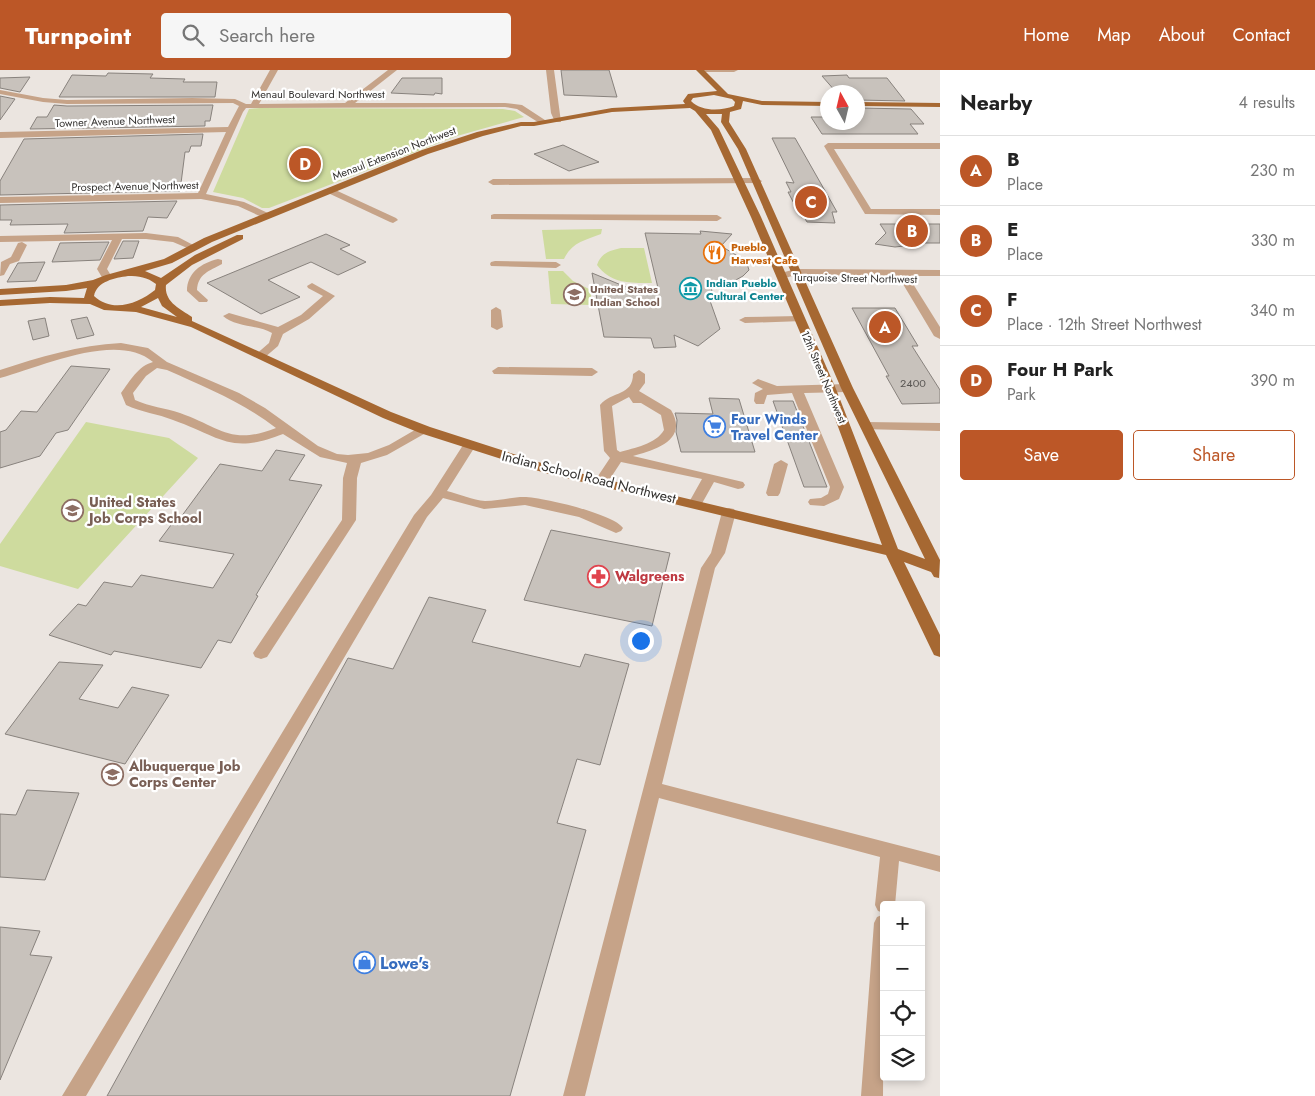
<!DOCTYPE html>
<meta charset="utf-8">
<style>
:root{--surface:#fff;--page:#f6f6f6;--text:#222;--muted:#767676;--line:#e0e0e0;--accent:#bc5727}
body{margin:0;font-family:Jost,sans-serif;background:var(--page);color:var(--text)}
.controls{position:absolute;right:15px;bottom:15px;display:grid;overflow:hidden;border-radius:5px;box-shadow:0 2px 8px #0003}
.controls button{width:45px;height:45px;display:grid;place-items:center;padding:0;border:0;border-bottom:1px solid var(--line);background:var(--surface);color:var(--text);font:25px sans-serif}
.compass{position:absolute;left:820px;top:15px;width:45px;height:45px;border-radius:50%;background:var(--surface);box-shadow:0 2px 8px #0003;rotate:352deg}
.you{position:absolute;left:640px;top:570px;width:18px;height:18px;margin:-12px;border:4px solid #fff;border-radius:50%;background:#1a73e8;box-shadow:0 0 0 8px #1a73e833}
.badge{display:grid;place-items:center;width:32px;height:32px;border-radius:50%;background:var(--accent);color:#fff;font-size:16px;font-weight:700}
.pin{position:absolute;translate:-50% -50%;border:2px solid #fff;box-shadow:0 1px 5px #0006}
.list{margin:0;padding:0;list-style:none}
h2{display:flex;justify-content:space-between;align-items:center;height:65px;margin:0;padding:0 20px;font-size:21px}
h2 small{font-size:16px;font-weight:400;color:var(--muted)}
.list li{display:grid;grid-template-columns:32px 1fr auto;gap:15px;align-items:center;box-sizing:border-box;height:70px;padding:0 20px;border-top:1px solid var(--line)}
.list b{display:block;font-size:19px;white-space:nowrap}
.list p{margin:0;font-size:16px;white-space:nowrap;color:var(--muted)}
.list em{font-size:16px;font-style:normal;color:var(--muted)}
.actions{display:flex;gap:10px;padding:15px 20px}
.actions a{flex:1;padding:11px 0;border:1px solid var(--accent);border-radius:5px;text-align:center;font-size:18px;color:var(--accent)}
.actions .main{background:var(--accent);color:#fff}
.icon{flex:none;width:28px;height:28px;fill:none;stroke:currentColor;stroke-width:2;stroke-linecap:round;stroke-linejoin:round}
.map{position:relative;flex:none;width:940px;height:1026px;overflow:hidden}
header{display:flex;align-items:center;gap:30px;box-sizing:border-box;height:70px;padding:0 25px;background:var(--accent);color:#fff}
header strong{font-size:24px}
nav{display:flex;gap:28px;margin-inline-start:auto;font-size:18px}
.search{width:350px;height:45px;background:var(--page);display:flex;align-items:center;gap:12px;box-sizing:border-box;padding:0 18px;border-radius:5px;color:var(--muted);font-size:19px}
main{display:flex}
aside{flex:1;background:var(--surface)}
.map>svg:first-child{display:block}
</style>
<header>
<strong>Turnpoint</strong>
<div class="search"><svg class="icon" aria-label="search" viewBox="0 0 24 24"><circle cx="10" cy="10" r="6"/><path d="M15 15l6 6"/></svg>Search here</div>
<nav><a>Home</a><a>Map</a><a>About</a><a>Contact</a></nav>
</header>
<main>
<div class="map">
<svg width="940" height="1026" viewBox="0 0 940 1026">
<rect width="100%" height="100%" fill="#ebe5e0"/>
<path fill="#cedb9e" d="M260 38 503 39 515 41 524 47 457 66 269 138H262L243 128 213 122 249 39Z
M602 159 601 164C585 170 571 173 564 189H546L542 160Z
M621 178H644L652 213C630 213 611 214 597 195 601 183 609 181 621 178Z
M548 201H563L573 211 591 220V235L551 234Z
M86 352 169 368 198 388 78 519 0 496V474Z"/>
<path fill="#c8c2bc" stroke="#88827d" d="M561 0H609L617 27 564 25Z
M108 3 153 4 150 8 185 9 183 12H217L215 27H59L72 5 106 6Z
M847 5 849 8H887L905 31 858 30V22H836L822 6Z
M30 7 20 22 0 18V8Z
M402 8H442V24L435 23 434 25 391 23Z
M0 26 15 29 0 50Z
M54 35 67 36 213 35 210 51H205V56L30 59 37 47H47Z
M858 38 911 39 924 54H910L918 64H822L811 47H828V52H858Z
M203 64 201 76H191L189 82H185L180 121 0 125V111L24 69Z
M772 68H795L837 142H832L835 153 807 152 804 147H801L788 122H791L786 112 794 113Z
M563 75 599 92 569 101 534 84Z
M177 131 167 148 148 147 143 161 64 163 68 154 10 155 12 150H0V135Z
M880 154H940V173H907L904 176 895 177 875 174 886 163Z
M700 161 732 164 721 176 746 191 749 200 743 206 734 211 711 216 713 228H709L720 259 698 276 674 265 676 277 654 278 651 268 604 267 592 203 626 217 658 218 645 163 701 164Z
M326 164 350 175 340 179 366 192 338 205 311 192 268 210 300 227 261 244 207 213Z
M123 171H139L133 188 114 189Z
M109 172 100 190 52 192 60 173Z
M45 192 36 211 7 212 18 193Z
M852 238H895L918 276H912L940 320V333L902 334 886 306H889Z
M87 247 94 265 77 269 71 250Z
M45 248 49 266 33 270 28 251Z
M71 296 110 299 68 360 56 363 40 386 0 398V362L6 360 21 341 37 342Z
M709 328 739 329 755 382H681L676 362 677 350 675 343 713 344Z
M773 331H793L827 417H804Z
M276 380 305 385 289 410 322 415 256 525 258 526 231 573 218 570 201 598 114 581 111 585 49 565 78 534 86 536 104 512 132 517 141 505 213 518 234 484 159 471 177 447H181L220 394 262 401Z
M551 460 670 483 652 556 524 530Z
M429 527 486 540 472 572 580 597 585 584 629 594 600 695 577 689 557 753 586 760 510 1026H107L348 588 393 599Z
M59 592 103 595 79 629 118 638 132 617 169 625 125 694 5 664Z
M27 720 79 723 45 810 0 807V744L16 745Z
M0 857 40 861 30 885 52 887 0 1010Z"/>
<g fill="none" stroke-linecap="round" stroke-linejoin="round">
<path fill="#c6a388" fill-rule="evenodd" d="M270 0H278L259 34 345 33 388 0H397L355 33H505L522 35 548 52 541 54 517 39 505 37 246 38 243 42 206 124 244 132 270 144V148H264L238 136 201 129 0 133V127L198 123 226 62 0 68V62L228 57 239 36 233 33 67 34 43 32 0 24V20L43 28 67 30 192 28 235 29 246 34H251Z
M546 0H554L561 52H555L551 43Z
M701 0H738L734 2H705Z
M940 73V79H834L871 139H940V145L865 144 824 76 828 73Z
M757 108 762 111 760 113 493 115 488 112 493 109Z
M331 118 396 148 398 150 393 153 390 152 328 123 326 121Z
M494 144 717 145 722 148 717 151 491 149V145Z
M146 163 178 167 197 177 192 180 173 172 146 169H122L107 199 112 207 107 210 103 209 97 199 112 170 0 172V166Z
M22 172 27 175 19 191 10 194 4 205 0 206 1 192 11 187 18 173Z
M218 189 222 190V194C209 201 198 204 197 220L208 230 207 232H199L187 221C187 203 201 193 218 189Z
M495 191 556 192 561 195 556 198 491 196 490 194 491 192Z
M796 199 940 200V206H905L910 209 940 257V269L934 266 900 209 905 206 796 205 781 209 776 206 777 204Z
M312 213 335 226 309 249 283 264 278 276 264 288 260 289 254 286 269 273 272 263C258 255 235 257 223 246L229 243 278 257 301 245 323 226 308 218 307 216Z
M496 237 501 240 503 257 497 260 491 257V240Z
M799 246 803 247 805 249 803 251 745 253 739 250 745 247Z
M121 273 148 278 167 292 239 323 265 338 318 376 337 384 348 385 368 383 389 375 420 357 425 356 431 360 387 385 361 393 357 408 356 450 267 587 261 589 255 587 253 583 342 450 343 408 347 393 320 387 283 364C230 385 221 367 173 350 158 344 141 342 126 335L121 323C130 311 138 296 153 292 117 261 41 297 0 308V300C40 287 79 275 121 273ZM157 298 167 300C205 317 242 332 276 358 231 376 220 357 180 343 165 338 150 337 135 330L133 323 146 306Z
M498 297 592 298 598 302 592 306 494 304 492 301Z
M639 300 645 304V313L639 321 671 340C689 370 655 380 633 386L743 412 745 415 743 418 738 419 714 412 700 437H690L688 434 702 409 621 392 606 415H596L594 412 610 388 604 381 600 335C612 321 633 326 633 304ZM629 327 633 333H641L661 345 664 360C656 374 634 378 620 382L617 380 612 336Z
M758 309 777 316 847 314 853 318 847 322 804 323 844 417 839 429 824 436 810 435 808 432 810 429 821 428 828 424 830 417 792 323 767 325 764 334H756L754 331 755 323 763 319 752 313Z
M866 352 940 353V361L862 359 860 356 862 353Z
M470 371 476 375 447 421C459 424 473 430 485 431 498 431 511 427 524 427 542 427 614 444 623 458L621 461 616 463 579 447 525 435 484 439 443 428 427 447 86 1026H62L414 445 431 425 465 372Z
M781 390 788 394 780 423 778 426H768L766 423 774 394Z
M729 438 734 439 736 442 725 483 715 498 662 714 940 786V802L899 791 895 835H884V843L878 841 875 835 880 787 659 728 585 1026H563L701 498 711 483 722 442 724 439Z
M884 844 883 1026H861L874 853 877 847Z"/>
<path fill="#a66832" fill-rule="evenodd" d="M696 0H704L728 24 762 31 828 32V36L762 35 743 31 741 39 730 42 729 52 746 79 853 318 940 490 939 508 934 507 931 502 904 492 940 565V587L934 585 932 581 886 485 545 403 420 363 383 348 191 257 136 242 104 240 90 234 50 233 0 236V230L50 227 84 228 87 218 66 221 0 225V219L66 215 93 210 106 205 164 189 204 168 422 80 477 62 521 52H534L612 38 685 34 683 31 688 24 717 21ZM714 25 732 29 735 32 734 36C721 41 702 42 691 31L693 28ZM690 38 695 41 711 60 751 147 824 319 882 475 554 397 430 357 391 342 192 251V247C180 239 164 232 166 215L192 195 243 169V165H237L195 185 161 208 145 201 172 193 212 172 428 84 483 66 521 56H534L612 42ZM706 44H722L721 52 738 79 841 318 925 489 898 479 836 319 761 147 719 59ZM128 206C139 206 147 207 156 214L155 220C138 234 112 243 94 226 97 211 115 208 128 206ZM158 228 162 236 177 247 141 237Z
M858 32 940 33V37L858 36Z"/>
</g>
<defs>
<symbol id="restaurant-ring" viewBox="-11 -11 22 22"><circle r="9.5" fill="#fff" stroke="#e8710a" stroke-width="1.5"/><path d="M-5-6h1v4h1v-4h1v4h1v-4h1v5L-1.5 .5V6h-2V.5L-5-1ZM5-6V6H3V1.5H1.5Q1.5-4 5-6Z" fill="#e8710a"/></symbol>
<symbol id="museum-ring" viewBox="-11 -11 22 22"><circle r="9.5" fill="#fff" stroke="#0f9aa8" stroke-width="1.5"/><path d="M0-6L6-3V-2H-6V-3ZM-5-1h2V3h-2ZM-1-1h2V3h-2ZM3-1h2V3H3ZM-6 4H6V6H-6Z" fill="#0f9aa8"/></symbol>
<symbol id="school-ring" viewBox="-11 -11 22 22"><circle r="9.5" fill="#fff" stroke="#8d6e63" stroke-width="1.5"/><path d="M0-5L7-2L0 1L-7-2ZM-4 1L0 2.5L4 1V4Q0 6-4 4Z" fill="#8d6e63"/></symbol>
<symbol id="supermarket-ring" viewBox="-11 -11 22 22"><circle r="9.5" fill="#fff" stroke="#3f7fe0" stroke-width="1.5"/><path d="M-6-5.5h2.5l.6 2H6L4.5 2H-2.5L-4.4-4H-6ZM-1.5 3.2a1.3 1.3 0 1 0 .1 0ZM3 3.2a1.3 1.3 0 1 0 .1 0Z" fill="#3f7fe0"/></symbol>
<symbol id="pharmacy-ring" viewBox="-11 -11 22 22"><circle r="9.5" fill="#fff" stroke="#e0444e" stroke-width="1.5"/><path d="M-2-6h4v4h4v4h-4v4h-4v-4h-4v-4h4Z" fill="#e0444e"/></symbol>
<symbol id="university-ring" viewBox="-11 -11 22 22"><circle r="9.5" fill="#fff" stroke="#8d6e63" stroke-width="1.5"/><path d="M0-5L7-2L0 1L-7-2ZM-4 1L0 2.5L4 1V4Q0 6-4 4Z" fill="#8d6e63"/></symbol>
<symbol id="shop-ring" viewBox="-11 -11 22 22"><circle r="9.5" fill="#fff" stroke="#3f7fe0" stroke-width="1.5"/><path d="M-5-2.5h2.3a2.7 3.5 0 0 1 5.4 0H5L5.5 6h-11ZM-1.5-2.5h3a1.5 2.3 0 0 0-3 0Z" fill="#3f7fe0"/></symbol>
</defs>
<g fill-rule="evenodd">
<use href="#restaurant-ring" x="702" y="170" width="25" height="25"/>
<use href="#museum-ring" x="678" y="206" width="25" height="25"/>
<use href="#school-ring" x="562" y="212" width="25" height="25"/>
<use href="#supermarket-ring" x="702" y="344" width="25" height="25"/>
<use href="#school-ring" x="60" y="428" width="25" height="25"/>
<use href="#pharmacy-ring" x="586" y="494" width="25" height="25"/>
<use href="#university-ring" x="100" y="692" width="25" height="25"/>
<use href="#shop-ring" x="352" y="880" width="25" height="25"/>
</g>
<g text-anchor="middle" dominant-baseline="central" stroke-width="4.5" stroke-linejoin="round" paint-order="stroke">
<g font-size="11" fill="#33312f" stroke="#fff">
<text x="318" y="24">Menaul Boulevard Northwest</text>
<text transform="translate(115 51) rotate(-2)">Towner Avenue Northwest</text>
<text transform="translate(394 83) rotate(-21)">Menaul Extension Northwest</text>
<text transform="translate(135 116) rotate(-1)">Prospect Avenue Northwest</text>
<text transform="translate(855 208) rotate(1)">Turquoise Street Northwest</text>
<text transform="translate(824 307) rotate(67)">12th Street Northwest</text>
</g>
<g font-size="11" font-weight="bold" fill="#c56008" stroke="#fff" text-anchor="start">
<text x="731" y="177">Pueblo<tspan x="731" dy="13">Harvest Cafe</tspan></text>
</g>
<g font-size="11" font-weight="bold" fill="#0d838f" stroke="#fff" text-anchor="start">
<text x="706" y="213">Indian Pueblo<tspan x="706" dy="13">Cultural Center</tspan></text>
</g>
<g font-size="11" font-weight="bold" fill="#785e54" stroke="#fff" text-anchor="start">
<text x="590" y="219">United States<tspan x="590" dy="13">Indian School</tspan></text>
</g>
<g font-size="11" fill="#585552">
<text x="913" y="313">2400</text>
</g>
<g font-size="14" font-weight="bold" fill="#366cbe" stroke="#fff" text-anchor="start">
<text x="731" y="349">Four Winds<tspan x="731" dy="16">Travel Center</tspan></text>
</g>
<g font-size="14" fill="#33312f" stroke="#fff">
<text transform="translate(589 407) rotate(14)">Indian School Road Northwest</text>
</g>
<g font-size="14" font-weight="bold" fill="#785e54" stroke="#fff" text-anchor="start">
<text x="89" y="432">United States<tspan x="89" dy="16">Job Corps School</tspan></text>
<text x="129" y="696">Albuquerque Job<tspan x="129" dy="16">Corps Center</tspan></text>
</g>
<g font-size="14" font-weight="bold" fill="#be3a42" stroke="#fff" text-anchor="start">
<text x="615" y="506">Walgreens</text>
</g>
<g font-size="16" font-weight="bold" fill="#366cbe" stroke="#fff" text-anchor="start">
<text x="380" y="893">Lowe's</text>
</g>
</g>
</svg>
<div class="controls">
<button>+</button>
<button>−</button>
<button><svg class="icon" aria-label="locate" viewBox="0 0 24 24"><circle cx="12" cy="12" r="6"/><path d="M12 2v4M12 18v4M2 12h4M18 12h4"/></svg></button>
<button><svg class="icon" aria-label="layers" viewBox="0 0 24 24"><path d="M12 4l9 5-9 5-9-5zM3 14l9 5 9-5"/></svg></button>
</div>
<svg class="compass" viewBox="-18 -18 36 36"><path d="M0-13l5 13h-10z" fill="#e53935"/><path d="M0 13l5-13h-10z" fill="#767676"/></svg>
<div class="you"></div>
<div class="pin badge" style="left:885px;top:257px">A</div>
<div class="pin badge" style="left:912px;top:161px">B</div>
<div class="pin badge" style="left:811px;top:132px">C</div>
<div class="pin badge" style="left:305px;top:94px">D</div>
</div>
<aside>
<h2>Nearby<small>4 results</small></h2>
<ul class="list">
<li><span class="badge">A</span><div><b>B</b><p>Place</p></div><em>230 m</em></li>
<li><span class="badge">B</span><div><b>E</b><p>Place</p></div><em>330 m</em></li>
<li><span class="badge">C</span><div><b>F</b><p>Place · 12th Street Northwest</p></div><em>340 m</em></li>
<li><span class="badge">D</span><div><b>Four H Park</b><p>Park</p></div><em>390 m</em></li>
</ul>
<div class="actions"><a class="main">Save</a><a>Share</a></div>
</aside>
</main>
